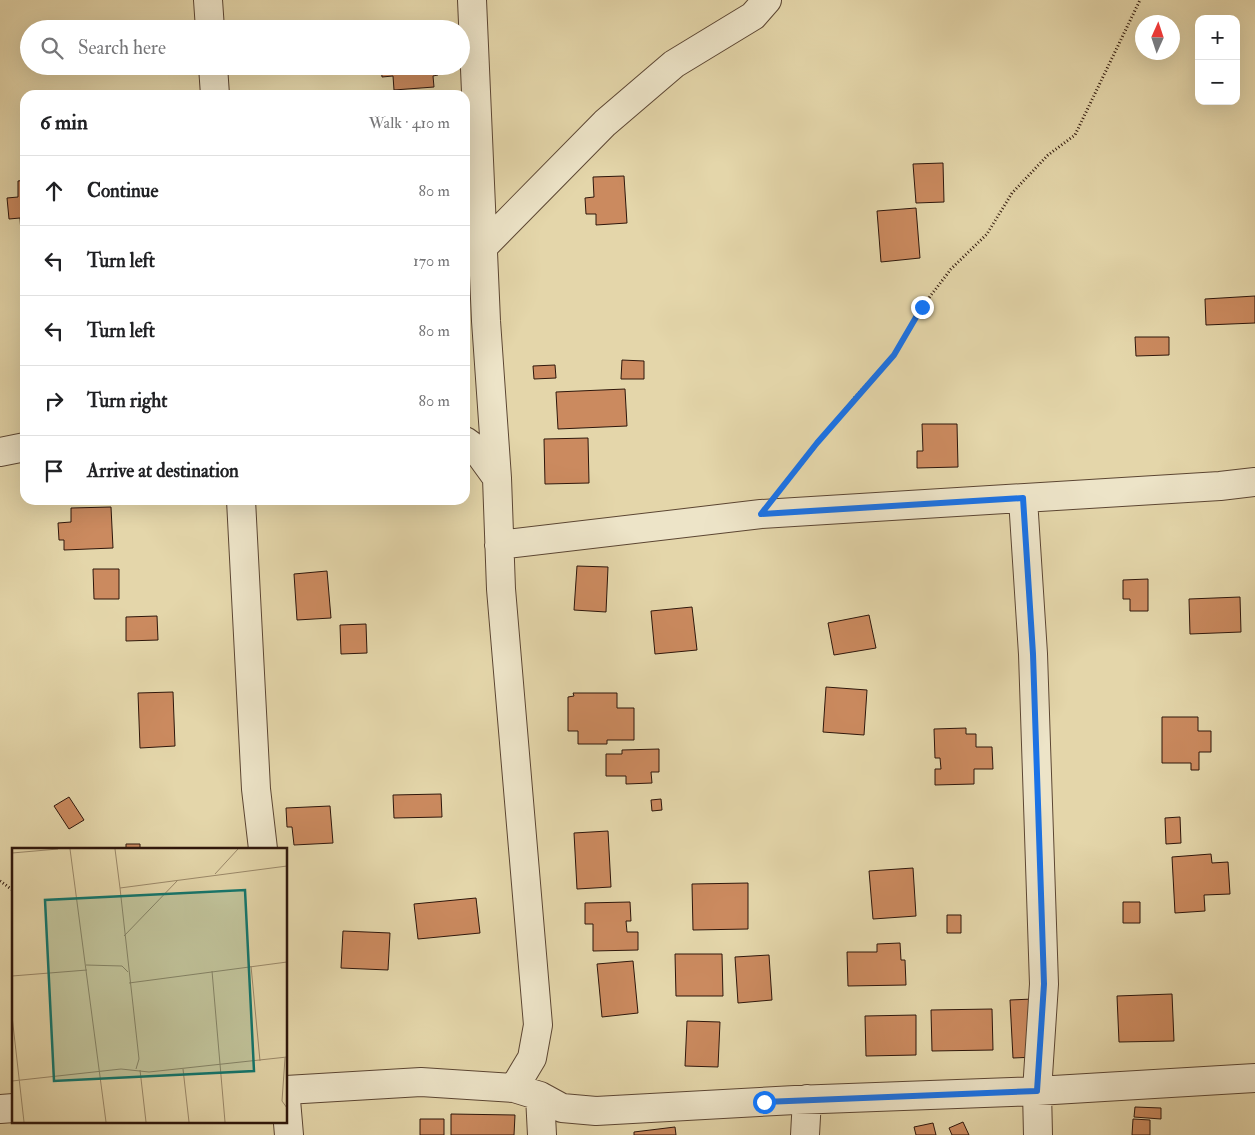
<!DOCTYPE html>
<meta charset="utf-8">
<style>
:root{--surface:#fff;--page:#f6f6f6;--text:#202124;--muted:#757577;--line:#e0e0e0}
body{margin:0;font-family:"IM FELL Double Pica",serif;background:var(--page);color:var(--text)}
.controls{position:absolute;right:15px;top:15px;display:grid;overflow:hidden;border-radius:10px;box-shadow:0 5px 20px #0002}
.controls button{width:45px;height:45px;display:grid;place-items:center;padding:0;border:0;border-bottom:1px solid var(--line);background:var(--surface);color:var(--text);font:25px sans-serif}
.compass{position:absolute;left:1135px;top:15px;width:45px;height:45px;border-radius:50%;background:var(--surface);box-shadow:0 5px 20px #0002;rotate:3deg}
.stop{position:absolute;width:15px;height:15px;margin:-11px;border:4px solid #1a73e8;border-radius:50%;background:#fff}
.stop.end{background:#1a73e8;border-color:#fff;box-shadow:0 1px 5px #0008}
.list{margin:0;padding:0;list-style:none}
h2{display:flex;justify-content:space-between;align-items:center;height:65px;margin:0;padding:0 20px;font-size:21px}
h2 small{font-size:16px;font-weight:400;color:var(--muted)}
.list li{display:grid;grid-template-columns:32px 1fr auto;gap:15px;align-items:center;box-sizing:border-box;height:70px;padding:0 20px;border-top:1px solid var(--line)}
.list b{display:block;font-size:19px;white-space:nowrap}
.list em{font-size:16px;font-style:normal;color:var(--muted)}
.icon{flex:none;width:28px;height:28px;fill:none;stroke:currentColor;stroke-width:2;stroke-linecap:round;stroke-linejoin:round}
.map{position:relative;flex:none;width:1255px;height:1135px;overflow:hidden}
.search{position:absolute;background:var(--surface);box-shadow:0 5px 20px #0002;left:20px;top:20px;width:450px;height:55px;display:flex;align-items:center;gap:12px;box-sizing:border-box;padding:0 18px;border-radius:28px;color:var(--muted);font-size:19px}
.panel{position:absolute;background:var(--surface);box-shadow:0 5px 20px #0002;left:20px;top:90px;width:450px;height:415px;border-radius:15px}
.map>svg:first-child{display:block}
</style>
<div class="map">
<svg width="1255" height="1135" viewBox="0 0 1255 1135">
<rect width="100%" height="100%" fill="#e4d6aa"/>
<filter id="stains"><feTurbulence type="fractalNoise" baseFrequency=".004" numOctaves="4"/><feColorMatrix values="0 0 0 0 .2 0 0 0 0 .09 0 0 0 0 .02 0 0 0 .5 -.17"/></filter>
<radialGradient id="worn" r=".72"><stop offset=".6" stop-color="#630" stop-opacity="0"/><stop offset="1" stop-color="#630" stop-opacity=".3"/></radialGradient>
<path fill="#cb8a5f" stroke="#2e160b" d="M381 66H437L438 75 433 76 434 87 394 90 393 76 382 77Z
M943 163 944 202 916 203 913 164Z
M624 176 627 223 596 225V214H586L585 198 594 197 593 177Z
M25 180V232L21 233 20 218 9 219 7 198 18 197V181Z
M916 208 920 258 881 262 877 211Z
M1255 296V323L1206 325 1205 299Z
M1135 337H1169V355L1136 356Z
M622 360 644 361V379H621Z
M555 365 556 378 534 379 533 366Z
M625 389 627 426 558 429 556 392Z
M922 424H957L958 467 917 468V451H923Z
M588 438 589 483 545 484 544 439Z
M111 507 113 548 64 550V540H59L58 523 71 522V508Z
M577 566 608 567 606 612 574 610Z
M93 569H119V599H94Z
M327 571 331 618 297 620 294 574Z
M1148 579V611H1130V599H1123V580Z
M1240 597 1241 632 1190 634 1189 599Z
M692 607 697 650 655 654 651 611Z
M869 615 876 648 834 655 828 623Z
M157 616 158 640 126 641V617Z
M366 624 367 653 341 654 340 625Z
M826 687 867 690 864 735 823 732Z
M173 692 175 746 140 748 138 693Z
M573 693H617V708H634V740H607V744H578V731H568V697L574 696Z
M1162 717H1198V731H1211V752H1199V770H1191V763H1162Z
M966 728V734H976V747H992L993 769H974V784L935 785V769H941L940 758H935L934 729Z
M659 749V772H651L652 783 626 784V776H606V754H622V750Z
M441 794 442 817 394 818 393 795Z
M69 797 84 820 69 829 54 806Z
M661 799 662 810 652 811 651 800Z
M330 806 333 843 294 845 292 827H287L286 808Z
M1180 817 1181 843 1166 844 1165 818Z
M608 831 611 887 577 889 574 833Z
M126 844H140V849H126Z
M1211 854 1212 863 1228 862 1230 894 1204 895 1205 911 1175 913 1172 857Z
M913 868 916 916 873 919 869 871Z
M748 883V929L693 930 692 884Z
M476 898 480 933 418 939 414 904Z
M630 902 631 921H626L627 932H638V950L593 951V924H585V903Z
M1123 902H1140V923H1123Z
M947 915H961V933H947Z
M343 931 390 933 388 970 341 968Z
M900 943 901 960H905L906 985 848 986 847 952H877V944Z
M675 954H722L723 996H676Z
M769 955 772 1000 738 1003 735 957Z
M633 961 638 1013 602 1017 597 964Z
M1172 994 1174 1041 1119 1042 1117 996Z
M1033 999 1036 1057 1013 1058 1010 1000Z
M992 1009 993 1050 932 1051 931 1010Z
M916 1015V1055L866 1056 865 1016Z
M687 1021 720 1022 718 1067 685 1066Z
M1135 1107 1161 1108V1119L1134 1117Z
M451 1114 515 1115 514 1135H451Z
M420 1119H444V1135H420Z
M1133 1119 1150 1120V1135H1132Z
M963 1122 969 1135H952L949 1128Z
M933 1123 936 1135H916L914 1127Z
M675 1127 676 1135H634V1132Z"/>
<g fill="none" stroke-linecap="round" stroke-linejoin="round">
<defs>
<path id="minor" d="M208 0 210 29
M472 0 486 321 497 478 501 589 538 1025 532 1058 514 1088
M213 66 215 95
M482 248 605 123 674 64 753 16 767 0
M465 441 476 449 497 478
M0 452 25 447
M1023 499 1033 654 1044 984 1037 1091 1038 1135
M241 500 256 789 263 849
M499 545 761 514 1220 486 1255 482
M286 1090 421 1082 514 1088 540 1096 562 1108 596 1111 795 1100 1037 1091 1255 1078
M540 1096 542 1135
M286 1100 289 1135
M0 1109 14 1108
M805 1135 807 1099"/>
</defs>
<use href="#minor" stroke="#5c4633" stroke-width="30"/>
<path stroke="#2e160b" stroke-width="3" stroke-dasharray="1 2.5" stroke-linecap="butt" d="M782 488 856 396 894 355 922 307 951 269 987 234 1012 193 1048 155 1075 135 1140 0
M0 881 14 891"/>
<use href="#minor" stroke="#ede4c8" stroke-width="28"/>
</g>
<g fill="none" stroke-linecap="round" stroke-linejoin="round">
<path stroke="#1a73e8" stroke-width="6" d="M764 1102 1037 1091 1044 984 1033 654 1023 498 761 514 817 443 894 355 922 307"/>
</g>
<g transform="translate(12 848)">
<rect width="275" height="275" fill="#e4d6aa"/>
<path fill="none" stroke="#9b896a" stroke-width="1" d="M58 1 94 274M103 1 108 40M0 5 46 1M203 26 226 1M112 88 166 32M74 117 110 118 116 124M239 118 248 213M200 123 213 274M0 128 75 122M117 135 275 114M0 168 12 274M273 210 270 253 275 260M124 221 127 211 108 40 275 18M171 221 177 274M128 222 134 274M0 233 109 221 137 224 275 209"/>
<path fill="#0f766e" fill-opacity="0.15" stroke="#0f766e" stroke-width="2.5" d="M233 42 242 223 42 233 33 52Z"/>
<rect width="275" height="275" fill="none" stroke="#2e160b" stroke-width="2.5"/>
</g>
<rect width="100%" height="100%" filter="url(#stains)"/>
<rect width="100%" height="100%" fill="url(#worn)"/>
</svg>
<div class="controls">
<button>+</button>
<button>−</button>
</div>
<svg class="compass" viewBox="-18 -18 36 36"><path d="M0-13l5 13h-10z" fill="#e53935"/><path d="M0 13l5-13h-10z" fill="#757577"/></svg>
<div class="stop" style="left:764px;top:1102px"></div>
<div class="stop end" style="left:922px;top:307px"></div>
<div class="search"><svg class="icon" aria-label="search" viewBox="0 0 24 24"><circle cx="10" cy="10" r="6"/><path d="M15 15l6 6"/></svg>Search here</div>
<section class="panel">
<h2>6 min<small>Walk · 410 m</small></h2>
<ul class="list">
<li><svg class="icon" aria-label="ahead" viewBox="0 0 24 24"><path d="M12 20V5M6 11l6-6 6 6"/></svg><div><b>Continue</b></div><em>80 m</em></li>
<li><svg class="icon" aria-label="left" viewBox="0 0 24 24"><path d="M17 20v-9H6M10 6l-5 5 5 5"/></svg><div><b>Turn left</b></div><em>170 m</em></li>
<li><svg class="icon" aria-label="left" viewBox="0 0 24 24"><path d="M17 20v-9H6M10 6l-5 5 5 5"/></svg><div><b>Turn left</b></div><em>80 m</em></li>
<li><svg class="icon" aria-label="right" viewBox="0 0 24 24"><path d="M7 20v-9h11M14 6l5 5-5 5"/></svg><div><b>Turn right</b></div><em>80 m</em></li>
<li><svg class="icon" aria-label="arrive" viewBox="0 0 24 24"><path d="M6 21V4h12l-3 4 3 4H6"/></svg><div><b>Arrive at destination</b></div></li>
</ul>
</section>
</div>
